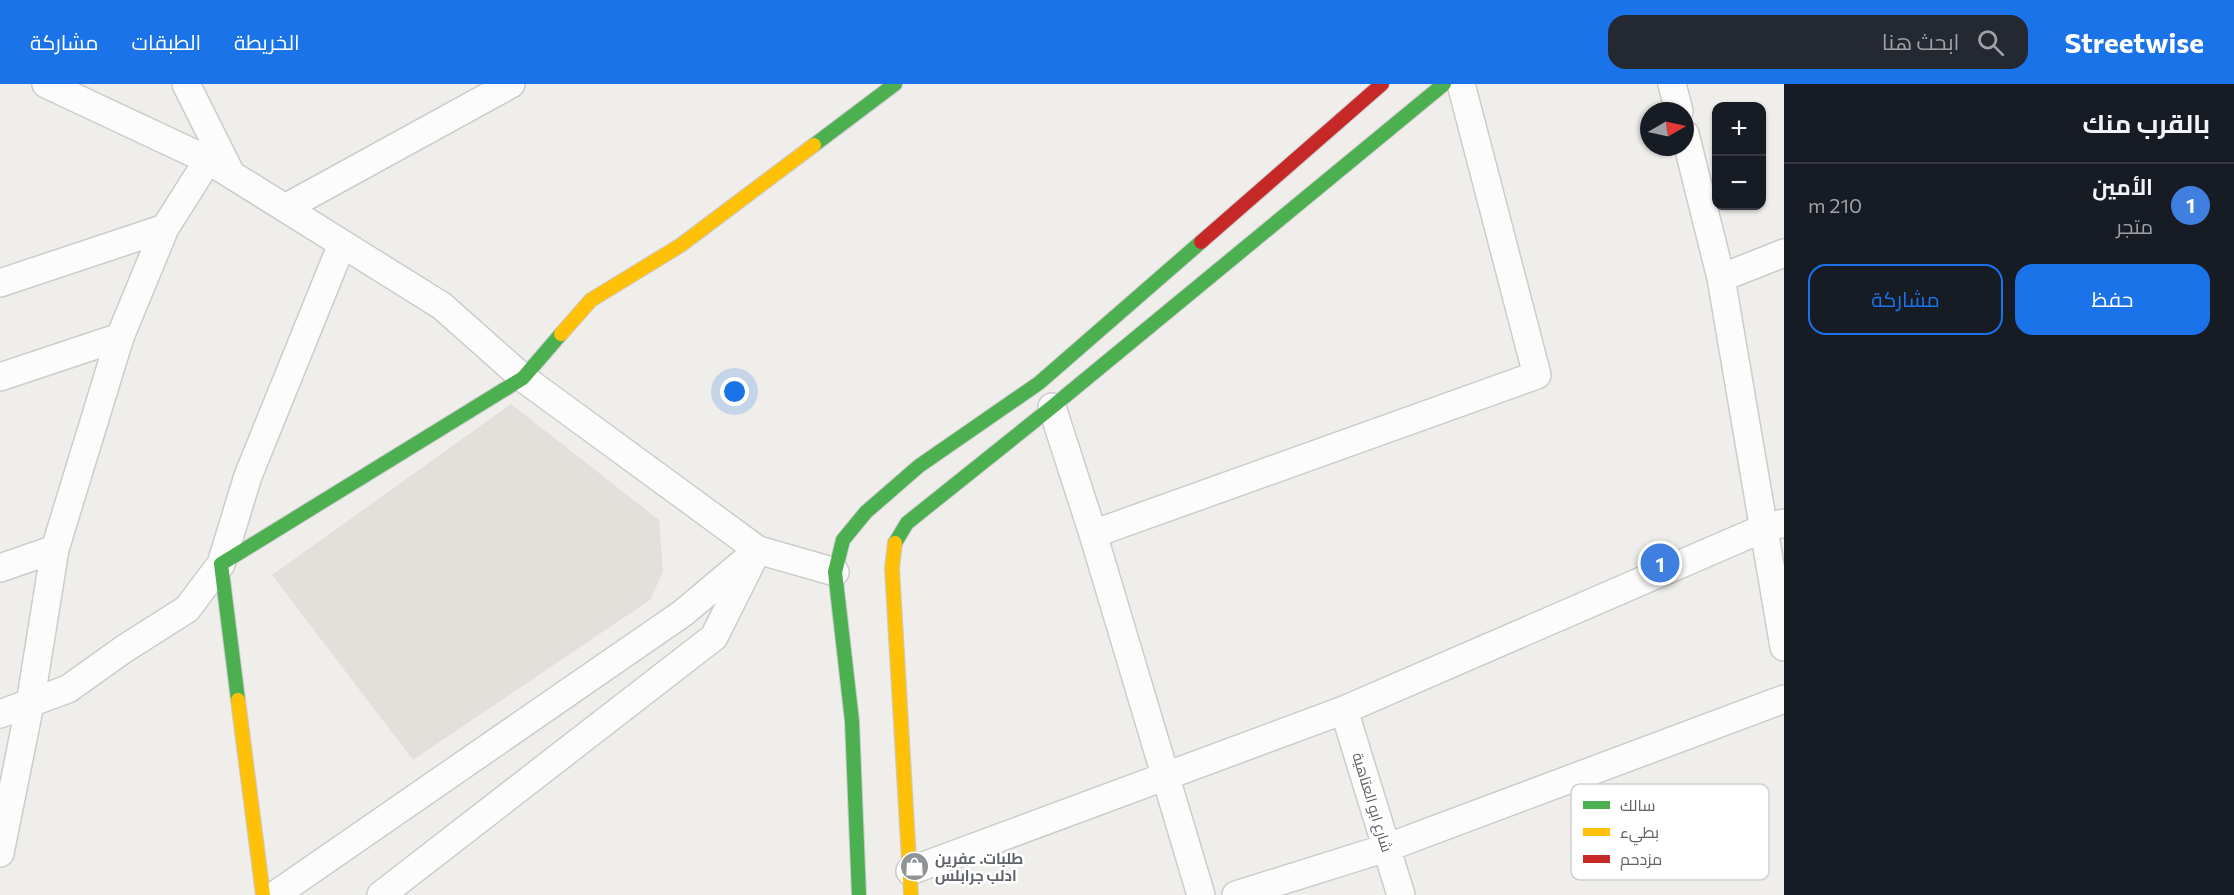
<!DOCTYPE html>
<html lang="ar">
<meta charset="utf-8">
<style>
:root{--surface:#171b24;--page:#242831;--text:#f1f3f6;--muted:#9ea1a6;--line:#363941;--accent:#1a73e8}
body{margin:0;font-family:Commissioner,Cairo,sans-serif;background:var(--page);color:var(--text);direction:rtl}
.controls{position:absolute;right:18px;top:18px;display:grid;overflow:hidden;border-radius:12px;box-shadow:0 2px 4px #0004}
.controls button{width:54px;height:54px;display:grid;place-items:center;padding:0;border:0;border-bottom:2px solid var(--line);background:var(--surface);color:var(--text);font:30px sans-serif}
.compass{position:absolute;left:1640px;top:18px;width:54px;height:54px;border-radius:50%;background:var(--surface);box-shadow:0 2px 4px #0004;rotate:81deg}
.you{position:absolute;left:735px;top:308px;width:21px;height:21px;margin:-15px;border:4px solid #fff;border-radius:50%;background:#1a73e8;box-shadow:0 0 0 9px #1a73e833}
.badge{display:grid;place-items:center;width:39px;height:39px;border-radius:50%;background:var(--accent);color:#fff;font-size:20px;font-weight:700}
.pin{position:absolute;translate:-50% -50%;border:3px solid #fff;box-shadow:0 2px 6px #0006}
.list{margin:0;padding:0;list-style:none}
h2{display:flex;justify-content:space-between;align-items:center;height:78px;margin:0;padding:0 24px;font-size:26px}
h2 small{font-size:20px;font-weight:400;color:var(--muted)}
.list li{display:grid;grid-template-columns:39px 1fr auto;gap:18px;align-items:center;box-sizing:border-box;height:84px;padding:0 24px;border-top:2px solid var(--line)}
.list b{display:block;font-size:22px;white-space:nowrap}
.list p{margin:0;font-size:20px;white-space:nowrap;color:var(--muted)}
.list em{font-size:20px;font-style:normal;color:var(--muted)}
.actions{display:flex;gap:12px;padding:18px 24px}
.actions a{flex:1;padding:14px 0;border:2px solid var(--accent);border-radius:18px;text-align:center;font-size:21px;color:var(--accent)}
.actions .main{background:var(--accent);color:#fff}
.icon{flex:none;width:33px;height:33px;fill:none;stroke:currentColor;stroke-width:2;stroke-linecap:round;stroke-linejoin:round}
.map{position:relative;flex:none;width:1784px;height:811px;overflow:hidden;direction:ltr}
header{display:flex;align-items:center;gap:36px;box-sizing:border-box;height:84px;padding:0 30px;background:var(--accent);color:#fff}
header strong{font-size:28px}
nav{display:flex;gap:33px;margin-inline-start:auto;font-size:21px}
.search{width:420px;height:54px;background:var(--page);display:flex;align-items:center;gap:15px;box-sizing:border-box;padding:0 21px;border-radius:18px;color:var(--muted);font-size:22px}
main{display:flex}
aside{flex:1;background:var(--surface)}
.map>svg:first-child{display:block}
</style>
<header>
<strong>Streetwise</strong>
<div class="search"><svg class="icon" aria-label="search" viewBox="0 0 24 24"><circle cx="10" cy="10" r="6"/><path d="M15 15l6 6"/></svg>ابحث هنا</div>
<nav><a>الخريطة</a><a>الطبقات</a><a>مشاركة</a></nav>
</header>
<main>
<aside>
<h2>بالقرب منك<small></small></h2>
<ul class="list">
<li><span class="badge" style="background:#3f7fe0">1</span><div><b>الأمين</b><p>متجر</p></div><em>210 m</em></li>
</ul>
<div class="actions"><a class="main">حفظ</a><a>مشاركة</a></div>
</aside>
<div class="map">
<svg width="1784" height="811" viewBox="0 0 1784 811">
<rect width="100%" height="100%" fill="#efeeea"/>
<path fill="#e2e0da" d="M511 320 659 436 663 488 650 516 413 676 272 491Z"/>
<g fill="none" stroke-linecap="round" stroke-linejoin="round">
<defs>
<path id="street" d="M46 0 208 76 442 222 523 294 758 466 835 488
M186 0 231 90
M1672 0 1679 27
M1685 50 1721 194 1784 563
M285 124 511 0
M1721 194 1784 169
M0 199 165 144
M0 293 120 253
M1052 323 1093 450 1201 811
M1093 450 1537 291 1461 0
M0 484 55 465
M1344 626 1401 811
M0 630 68 605 124 565 187 525 221 480 248 392 342 160
M0 769 30 620 55 465 120 253 165 144 208 76
M910 787 1344 626 1764 444 1784 439
M275 811 683 529 758 466
M381 811 714 553 753 475
M1236 811 1386 764 1784 615"/>
<path id="fast" d="M814 61 895 0
M895 459 907 439 1052 323 1444 0
M238 616 221 480 523 294 561 250
M859 811 852 637 835 488 843 456 866 428 919 382 1039 299 1201 158"/>
<path id="slow" d="M561 250 591 216 681 161 814 61
M895 459 892 484 911 811
M238 616 263 811"/>
<path id="jam" d="M1201 158 1382 0"/>
</defs>
<use href="#street" stroke="#cbcccc" stroke-width="30"/>
<use href="#fast" stroke="#cacacb" stroke-width="16"/>
<use href="#slow" stroke="#cacacb" stroke-width="16"/>
<use href="#jam" stroke="#cacacb" stroke-width="16"/>
<use href="#street" stroke="#fdfcfc" stroke-width="27"/>
<use href="#fast" stroke="#4caf50" stroke-width="14"/>
<use href="#slow" stroke="#ffc107" stroke-width="14"/>
<use href="#jam" stroke="#c62828" stroke-width="14"/>
</g>
<defs>
<symbol id="shop-disc" viewBox="-11 -11 22 22"><circle r="9.5" fill="#919496" stroke="#fff"/><path d="M-5-2.5h2.3a2.7 3.5 0 0 1 5.4 0H5L5.5 6h-11ZM-1.5-2.5h3a1.5 2.3 0 0 0-3 0Z" fill="#fff"/></symbol>
</defs>
<g fill-rule="evenodd">
<use href="#shop-disc" x="898" y="766" width="33" height="33"/>
</g>
<g text-anchor="middle" dominant-baseline="central" stroke-width="5" stroke-linejoin="round" paint-order="stroke">
<g font-size="15" fill="#5f6368" stroke="#fff">
<text transform="translate(1373 718) rotate(73)">شارع ابو العتاهية</text>
</g>
<g font-size="15" font-weight="bold" fill="#5f6368" stroke="#fff" text-anchor="start">
<text x="935" y="774">طلبات. عفرين<tspan x="935" dy="17">ادلب جرابلس</tspan></text>
</g>
</g>
<rect x="1571" y="700" width="198" height="96" rx="9" fill="#fff" stroke="#cfd0d2" stroke-width="1.5"/>
<rect x="1583" y="717" width="27" height="8" fill="#4caf50"/>
<rect x="1583" y="744" width="27" height="8" fill="#ffc107"/>
<rect x="1583" y="771" width="27" height="8" fill="#c62828"/>
<g font-size="16" fill="#5f6368">
<text x="1620" y="727">سالك</text>
<text x="1620" y="754">بطيء</text>
<text x="1620" y="781">مزدحم</text>
</g>
</svg>
<div class="controls">
<button>+</button>
<button>−</button>
</div>
<svg class="compass" viewBox="-18 -18 36 36"><path d="M0-13l5 13h-10z" fill="#e53935"/><path d="M0 13l5-13h-10z" fill="#9ea1a6"/></svg>
<div class="you"></div>
<div class="pin badge" style="left:1660px;top:479px;background:#3f7fe0">1</div>
</div>
</main>
